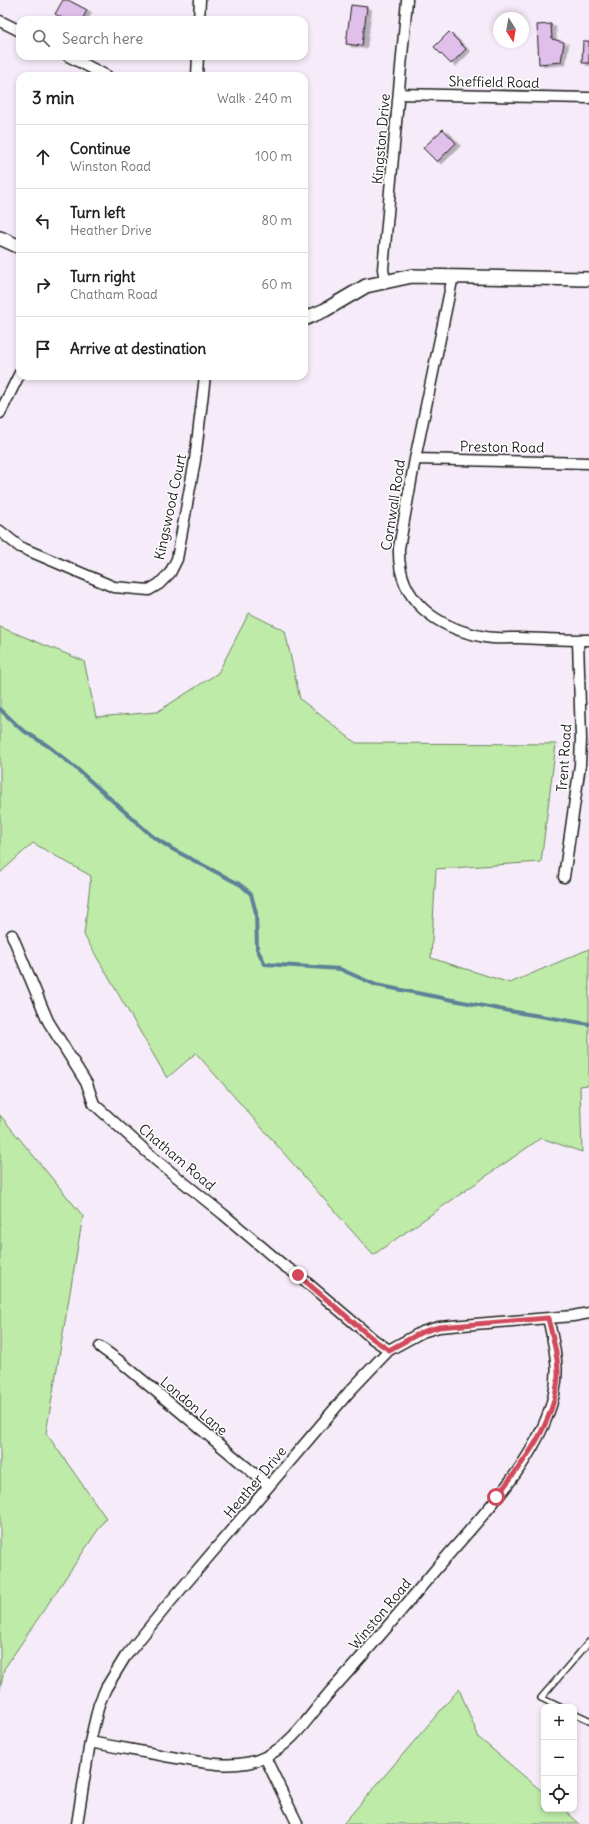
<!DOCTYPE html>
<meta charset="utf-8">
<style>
:root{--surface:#fff;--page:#f6f6f6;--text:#202124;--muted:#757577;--line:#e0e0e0}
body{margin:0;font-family:Delius,sans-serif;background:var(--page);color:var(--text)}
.controls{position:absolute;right:12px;bottom:12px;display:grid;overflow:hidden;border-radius:8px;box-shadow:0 2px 6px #0003}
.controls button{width:36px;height:36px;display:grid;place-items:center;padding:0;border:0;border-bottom:1px solid var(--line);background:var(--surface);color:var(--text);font:20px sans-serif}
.compass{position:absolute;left:493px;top:12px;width:36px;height:36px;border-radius:50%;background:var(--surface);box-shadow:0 2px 6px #0003;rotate:169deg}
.stop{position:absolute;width:12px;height:12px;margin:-9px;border:3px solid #d1495b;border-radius:50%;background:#fff}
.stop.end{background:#d1495b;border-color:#fff;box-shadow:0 1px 4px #0008}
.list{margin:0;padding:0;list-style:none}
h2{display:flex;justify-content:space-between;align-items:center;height:52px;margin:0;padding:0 16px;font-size:17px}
h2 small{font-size:13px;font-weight:400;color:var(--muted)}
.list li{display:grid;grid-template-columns:26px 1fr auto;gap:12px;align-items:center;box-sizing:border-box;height:64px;padding:0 16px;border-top:1px solid var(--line)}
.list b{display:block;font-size:15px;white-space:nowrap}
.list p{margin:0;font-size:13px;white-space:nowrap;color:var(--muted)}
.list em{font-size:13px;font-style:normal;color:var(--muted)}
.icon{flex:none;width:22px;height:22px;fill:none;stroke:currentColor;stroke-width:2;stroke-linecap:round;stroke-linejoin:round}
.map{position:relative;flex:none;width:589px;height:1824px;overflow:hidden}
.search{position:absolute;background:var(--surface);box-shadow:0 2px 6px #0003;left:16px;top:16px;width:292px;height:44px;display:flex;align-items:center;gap:10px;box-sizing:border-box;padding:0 14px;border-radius:12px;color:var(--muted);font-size:15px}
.panel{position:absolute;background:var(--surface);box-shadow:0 2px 6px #0003;left:16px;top:72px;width:292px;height:308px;border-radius:12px}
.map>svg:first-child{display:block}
</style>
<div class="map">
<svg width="589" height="1824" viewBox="0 0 589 1824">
<defs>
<filter id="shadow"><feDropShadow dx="4.5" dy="2.5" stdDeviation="0" flood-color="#0004"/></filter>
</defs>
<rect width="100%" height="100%" fill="#f6ecf9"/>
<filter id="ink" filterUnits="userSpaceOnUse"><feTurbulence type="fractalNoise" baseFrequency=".025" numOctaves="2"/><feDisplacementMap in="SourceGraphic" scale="8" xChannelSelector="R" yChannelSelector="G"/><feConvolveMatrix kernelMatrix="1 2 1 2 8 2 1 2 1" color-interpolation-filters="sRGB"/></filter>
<g filter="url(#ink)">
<path fill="#beeba8" stroke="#6d8462" d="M249 613 285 631 300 699 356 743 556 744 541 862 436 869 431 958 510 983 589 949V1085L580 1086 582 1152 541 1138 373 1255 196 1053 167 1078 84 935 91 876 33 843 0 873V627L84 661 96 717 157 712 218 673Z
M0 1115 83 1216 46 1433 106 1518 4 1669 0 1690Z
M459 1689 479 1738 544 1793V1809H563L580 1824H343Z"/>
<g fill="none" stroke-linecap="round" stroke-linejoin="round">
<path stroke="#5d8197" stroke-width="4" d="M0 709 21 729 48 746 77 769 152 836 172 849 241 885 251 894 256 913 257 949 265 964 340 969 376 985 509 1011 589 1024"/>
</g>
<path fill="#e1bfeb" stroke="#1c1c1c" filter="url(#shadow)" d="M63 0H68L87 10 82 20H66L55 14Z
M351 5 367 7 362 46 346 44Z
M551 24 552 39 564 42 561 62 539 64 537 25Z
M449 32 466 49 451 64 434 47Z
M583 41H589V63H582Z
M443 129 456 143 437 162 423 148Z"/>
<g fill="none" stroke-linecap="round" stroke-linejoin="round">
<defs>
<path id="service" d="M560 1707 541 1698 589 1642
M574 1713 589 1720"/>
<path id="minor" d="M199 20 200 0
M0 21 20 31
M68 56 107 76
M197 76 198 56
M399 94 589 98
M453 276 415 459 399 548C397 601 437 628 485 637 496 639 508 638 519 638 542 639 566 640 589 640
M385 281 383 269 407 0
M0 413 20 373
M415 459 589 463
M0 531 20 547 114 587 149 590 159 584 170 573 177 559 195 460 205 376
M564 877 580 765 581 739 578 640
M12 935 48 1021 87 1084 94 1104 157 1161 223 1214 283 1265 298 1275 373 1339 389 1350
M100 1347 122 1363 269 1486
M90 1742C115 1747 140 1751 165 1756 196 1761 235 1772 265 1757 293 1744 310 1715 329 1693 366 1653 401 1611 436 1569 475 1523 525 1474 547 1417 562 1379 557 1356 548 1318
M265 1757 297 1823
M77 1824 90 1742 99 1704 106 1688 125 1657 170 1602 349 1392 389 1350 422 1332 439 1327 573 1316 589 1313"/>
<path id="tertiary" d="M0 238 20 247
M304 319 325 310 366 286 412 276 589 279"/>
</defs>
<use href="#service" stroke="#1c1c1c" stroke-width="8"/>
<use href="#minor" stroke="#1c1c1c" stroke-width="13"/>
<use href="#tertiary" stroke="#1c1c1c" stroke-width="16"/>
<use href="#service" stroke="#fff" stroke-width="5"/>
<use href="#minor" stroke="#fff" stroke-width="10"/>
<use href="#tertiary" stroke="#fff" stroke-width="13"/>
</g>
</g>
<g fill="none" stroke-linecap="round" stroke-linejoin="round" filter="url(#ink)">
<path stroke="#d1495b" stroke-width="5" d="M298 1275 373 1339 389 1350 422 1332 439 1327 548 1318C552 1336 559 1357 558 1376 555 1423 524 1462 496 1497"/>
</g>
<g text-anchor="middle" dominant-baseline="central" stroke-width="3" stroke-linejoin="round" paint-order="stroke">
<g font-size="14" fill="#1c1c1c" stroke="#fff">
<text transform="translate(494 82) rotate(1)">Sheffield Road</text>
<text transform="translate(381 139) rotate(-85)">Kingston Drive</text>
<text transform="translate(502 447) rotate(1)">Preston Road</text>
<text transform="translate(393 505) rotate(-81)">Cornwall Road</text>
<text transform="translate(170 507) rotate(-78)">Kingswood Court</text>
<text transform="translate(564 758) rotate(-86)">Trent Road</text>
<text transform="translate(177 1157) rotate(40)">Chatham Road</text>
<text transform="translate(194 1406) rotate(40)">London Lane</text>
<text transform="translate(255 1482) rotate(-50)">Heather Drive</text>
<text transform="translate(380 1614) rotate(-50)">Winston Road</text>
</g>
</g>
</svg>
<div class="controls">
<button>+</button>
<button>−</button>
<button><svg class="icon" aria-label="locate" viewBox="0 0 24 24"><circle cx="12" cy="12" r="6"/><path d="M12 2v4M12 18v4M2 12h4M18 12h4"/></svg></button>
</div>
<svg class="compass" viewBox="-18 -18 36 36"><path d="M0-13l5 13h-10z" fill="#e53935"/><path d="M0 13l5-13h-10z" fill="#757577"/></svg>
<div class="stop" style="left:496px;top:1497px"></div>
<div class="stop end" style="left:298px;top:1275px"></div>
<div class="search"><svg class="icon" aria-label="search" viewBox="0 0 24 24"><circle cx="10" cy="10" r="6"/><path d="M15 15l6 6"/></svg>Search here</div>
<section class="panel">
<h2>3 min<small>Walk · 240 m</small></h2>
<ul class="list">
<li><svg class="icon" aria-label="ahead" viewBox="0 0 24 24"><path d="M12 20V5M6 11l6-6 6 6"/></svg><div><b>Continue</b><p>Winston Road</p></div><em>100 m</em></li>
<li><svg class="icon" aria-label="left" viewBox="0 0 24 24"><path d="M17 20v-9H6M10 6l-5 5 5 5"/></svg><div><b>Turn left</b><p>Heather Drive</p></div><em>80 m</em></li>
<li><svg class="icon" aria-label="right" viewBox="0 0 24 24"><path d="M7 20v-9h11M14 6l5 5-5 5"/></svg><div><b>Turn right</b><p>Chatham Road</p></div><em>60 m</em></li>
<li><svg class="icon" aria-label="arrive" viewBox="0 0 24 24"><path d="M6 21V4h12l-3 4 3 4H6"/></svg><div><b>Arrive at destination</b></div></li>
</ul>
</section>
</div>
